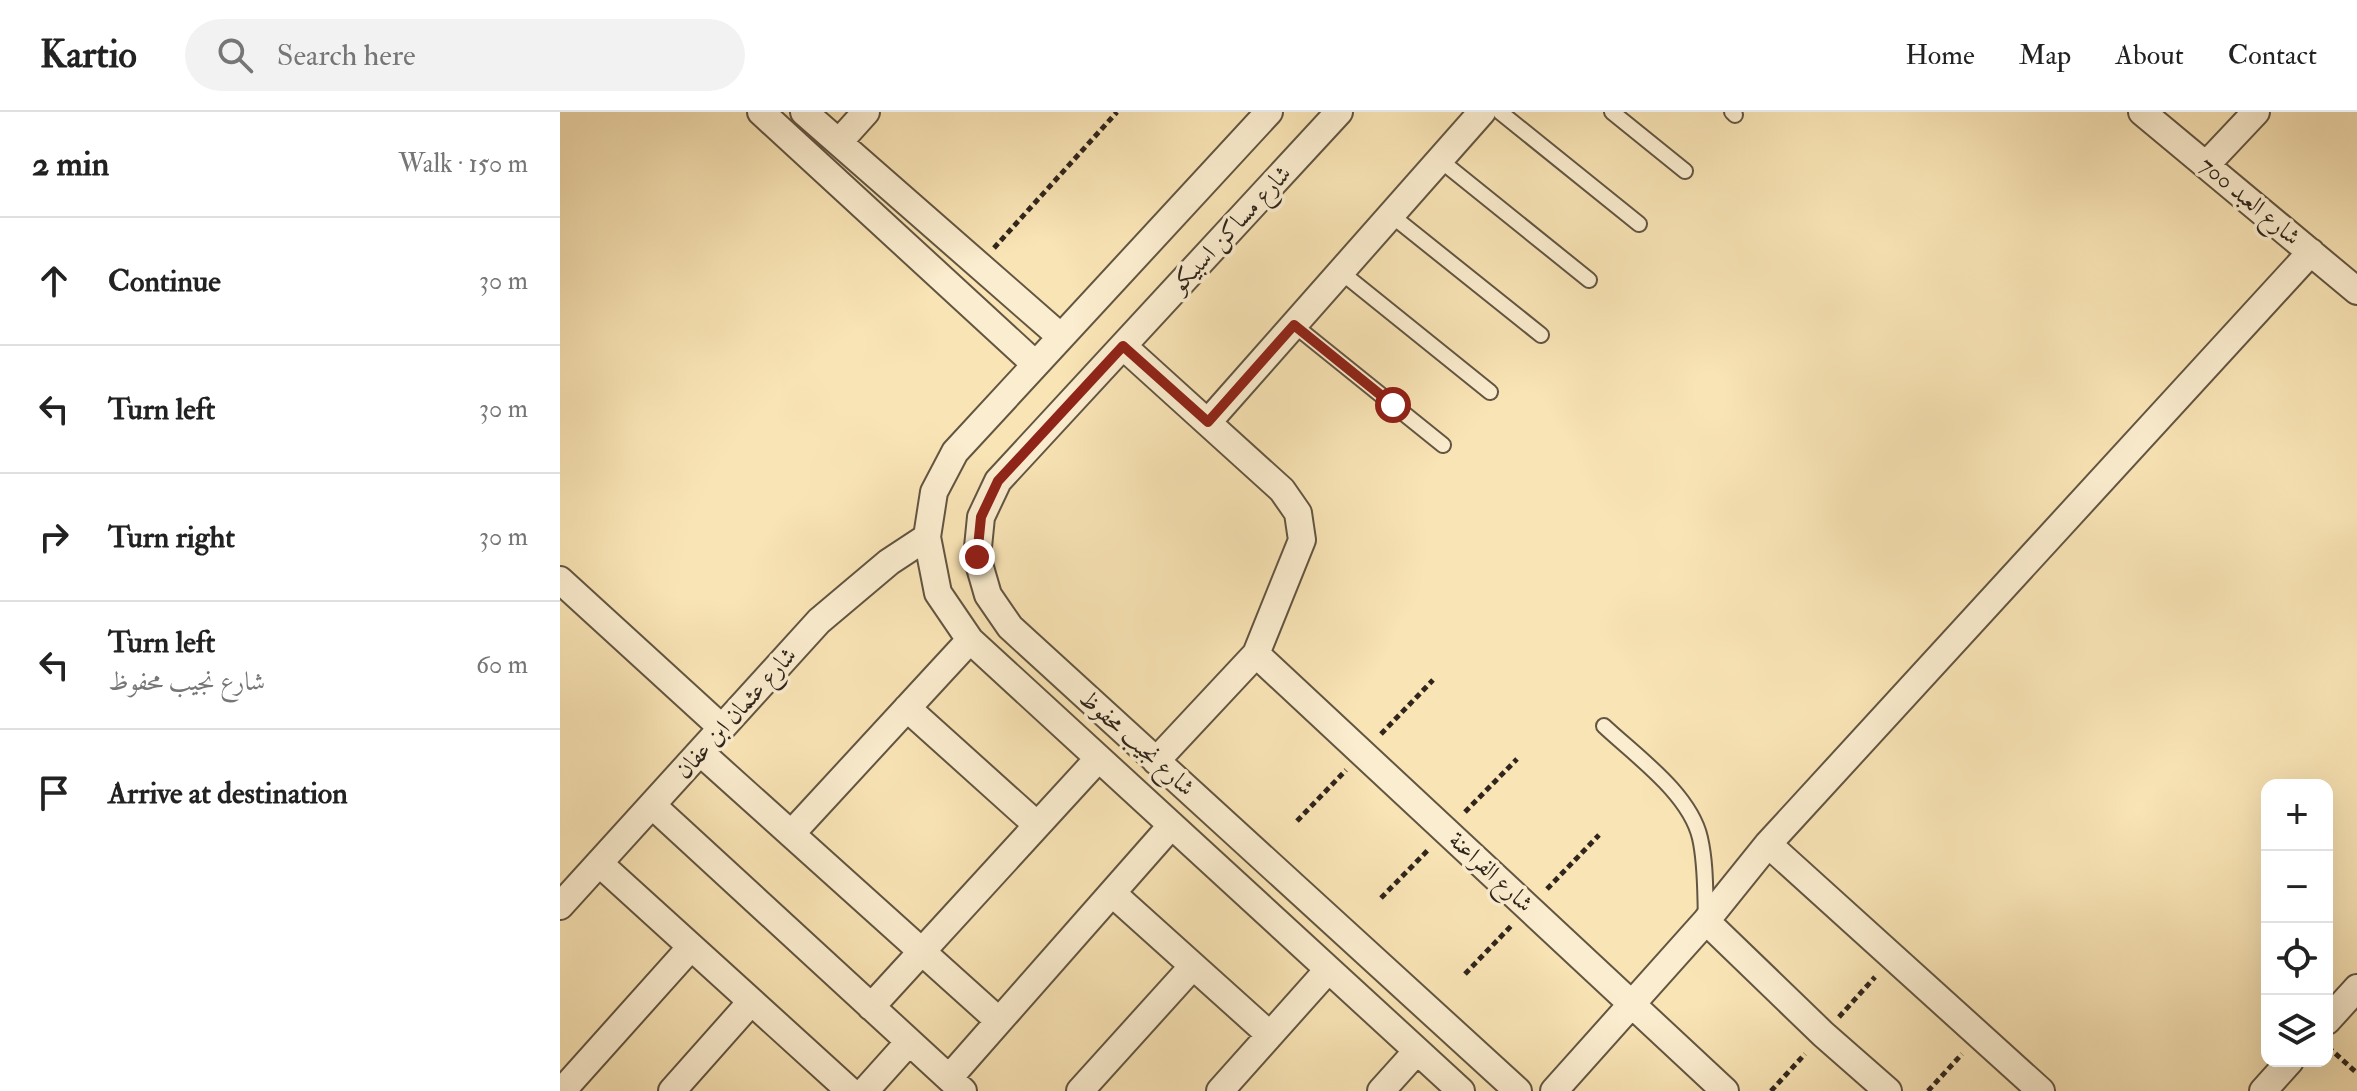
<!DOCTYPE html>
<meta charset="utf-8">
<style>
:root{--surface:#fff;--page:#f2f2f2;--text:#222;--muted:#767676;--line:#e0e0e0}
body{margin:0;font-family:"IM FELL Double Pica",Amiri,serif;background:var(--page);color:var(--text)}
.controls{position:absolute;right:24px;bottom:24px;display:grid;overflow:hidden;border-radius:16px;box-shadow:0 8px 32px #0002}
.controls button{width:72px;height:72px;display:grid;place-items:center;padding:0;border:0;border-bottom:2px solid var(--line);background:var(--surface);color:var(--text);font:40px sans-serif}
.stop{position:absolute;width:24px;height:24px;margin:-18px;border:6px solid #8f2418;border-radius:50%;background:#fff}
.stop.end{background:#8f2418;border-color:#fff;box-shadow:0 2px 8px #0008}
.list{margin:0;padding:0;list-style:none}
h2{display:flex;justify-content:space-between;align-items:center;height:104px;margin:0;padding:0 32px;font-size:34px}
h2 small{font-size:26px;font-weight:400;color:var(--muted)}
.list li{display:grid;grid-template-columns:52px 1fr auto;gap:24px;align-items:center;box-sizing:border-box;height:128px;padding:0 32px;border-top:2px solid var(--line)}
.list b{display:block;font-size:30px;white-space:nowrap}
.list p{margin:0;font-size:26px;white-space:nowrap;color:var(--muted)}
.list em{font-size:26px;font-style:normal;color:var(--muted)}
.icon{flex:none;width:44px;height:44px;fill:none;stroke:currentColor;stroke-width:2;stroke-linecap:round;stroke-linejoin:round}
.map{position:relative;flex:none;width:1797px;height:979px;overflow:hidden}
header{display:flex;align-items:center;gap:48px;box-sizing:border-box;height:112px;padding:0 40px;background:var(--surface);border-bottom:2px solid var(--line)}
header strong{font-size:38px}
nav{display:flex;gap:44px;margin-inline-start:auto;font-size:28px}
.search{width:560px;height:72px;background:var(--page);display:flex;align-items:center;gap:20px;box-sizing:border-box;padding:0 28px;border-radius:44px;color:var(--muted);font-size:30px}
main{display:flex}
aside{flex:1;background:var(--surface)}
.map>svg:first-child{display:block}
</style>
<header>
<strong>Kartio</strong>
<div class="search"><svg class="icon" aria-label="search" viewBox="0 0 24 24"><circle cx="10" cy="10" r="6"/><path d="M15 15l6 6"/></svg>Search here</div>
<nav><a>Home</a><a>Map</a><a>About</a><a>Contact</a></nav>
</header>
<main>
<aside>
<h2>2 min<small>Walk · 150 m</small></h2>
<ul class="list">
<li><svg class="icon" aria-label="ahead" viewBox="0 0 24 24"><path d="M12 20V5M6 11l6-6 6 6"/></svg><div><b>Continue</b></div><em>30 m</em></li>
<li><svg class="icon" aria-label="left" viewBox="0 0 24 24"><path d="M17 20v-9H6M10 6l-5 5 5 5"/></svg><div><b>Turn left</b></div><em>30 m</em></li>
<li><svg class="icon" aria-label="right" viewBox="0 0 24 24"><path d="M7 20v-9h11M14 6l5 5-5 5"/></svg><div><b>Turn right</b></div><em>30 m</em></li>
<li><svg class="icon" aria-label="left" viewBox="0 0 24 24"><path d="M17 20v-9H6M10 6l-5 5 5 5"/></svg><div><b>Turn left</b><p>شارع نجيب محفوظ</p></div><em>60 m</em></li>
<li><svg class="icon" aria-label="arrive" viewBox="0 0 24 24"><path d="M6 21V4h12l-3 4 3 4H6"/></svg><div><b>Arrive at destination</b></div></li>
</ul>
</aside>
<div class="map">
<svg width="1797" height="979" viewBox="0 0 1797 979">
<rect width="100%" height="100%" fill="#f9e4b5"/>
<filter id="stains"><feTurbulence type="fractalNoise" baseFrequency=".0025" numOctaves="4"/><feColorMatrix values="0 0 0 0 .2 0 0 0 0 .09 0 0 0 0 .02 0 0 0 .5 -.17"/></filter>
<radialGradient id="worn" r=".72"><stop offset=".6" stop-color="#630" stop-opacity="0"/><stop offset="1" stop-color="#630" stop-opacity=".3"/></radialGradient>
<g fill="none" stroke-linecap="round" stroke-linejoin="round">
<defs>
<path id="service" d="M940 0 1079 112
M1052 0 1125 59
M1172 0 1175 3
M880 48 1029 168
M831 103 981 223
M781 160 930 280
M734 213 883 333
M1044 614C1076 644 1130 682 1140 726 1146 752 1145 781 1146 807"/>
<path id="minor" d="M201 0 475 252
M244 0 501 225
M709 0 395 340 374 380 367 425 378 481 410 528 901 979
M779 0 438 369 421 405 417 445 428 483 450 515 958 979
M1582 0 1797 179
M279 30 306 0
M1646 53 1696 0
M563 234 722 378 738 401 742 428 696 542 596 649
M648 310 922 0
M0 468 162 616
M696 542 1165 979
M347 596 477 713
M140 640 439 909
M92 693 403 979
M231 722 410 528
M1208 732 1481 979
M39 751 290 979
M552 781 710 923
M0 794 259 509 329 450 367 425
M1146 809 1263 922 1328 979
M311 895 538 647
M1767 909 1797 876
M389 966 611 714
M2 979 131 835
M112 979 191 890
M305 979 349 930
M520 979 633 854
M660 979 768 858
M821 979 857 939
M994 979 1146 809 1208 732 1751 140
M1703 979 1730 949"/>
</defs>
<use href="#service" stroke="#625542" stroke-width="18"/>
<use href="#minor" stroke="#625542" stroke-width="30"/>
<path stroke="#2f251c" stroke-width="5" stroke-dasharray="6 4" stroke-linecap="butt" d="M434 136 557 0
M821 622 873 568
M905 700 957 647
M737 709 786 658
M987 777 1039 723
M821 786 870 736
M905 862 952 813
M1279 905 1315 865
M1768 935 1797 961
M1211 979 1245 942
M1368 979 1402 942"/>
<use href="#service" stroke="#fbedcf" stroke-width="14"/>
<use href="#minor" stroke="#fbedcf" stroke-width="26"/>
</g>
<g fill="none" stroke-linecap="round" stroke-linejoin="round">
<path stroke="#8f2418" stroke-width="10" d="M417 445 421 405 438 369 563 234 648 310 734 213 833 293"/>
</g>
<g text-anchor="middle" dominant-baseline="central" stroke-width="7" stroke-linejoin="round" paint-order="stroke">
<g font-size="24" fill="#2f251c" stroke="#fbedcf">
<text transform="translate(1690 89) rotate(40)">شارع العبد 700</text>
<text transform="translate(671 117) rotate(-47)">شارع مساكن اسبيكو</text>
<text transform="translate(176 601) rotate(-48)">شارع عثمان ابن عفان</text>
<text transform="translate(577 631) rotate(42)">شارع نجيب محفوظ</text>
<text transform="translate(931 760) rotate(43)">شارع الفراعنة</text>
</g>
</g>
<rect width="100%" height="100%" filter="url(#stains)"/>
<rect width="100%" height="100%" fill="url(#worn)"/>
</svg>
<div class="controls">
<button>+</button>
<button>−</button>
<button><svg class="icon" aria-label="locate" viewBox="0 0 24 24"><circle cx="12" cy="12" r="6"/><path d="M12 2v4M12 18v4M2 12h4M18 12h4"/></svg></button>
<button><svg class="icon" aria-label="layers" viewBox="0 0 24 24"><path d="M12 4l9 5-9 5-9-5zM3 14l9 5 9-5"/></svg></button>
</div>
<div class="stop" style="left:833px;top:293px"></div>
<div class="stop end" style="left:417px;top:445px"></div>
</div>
</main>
